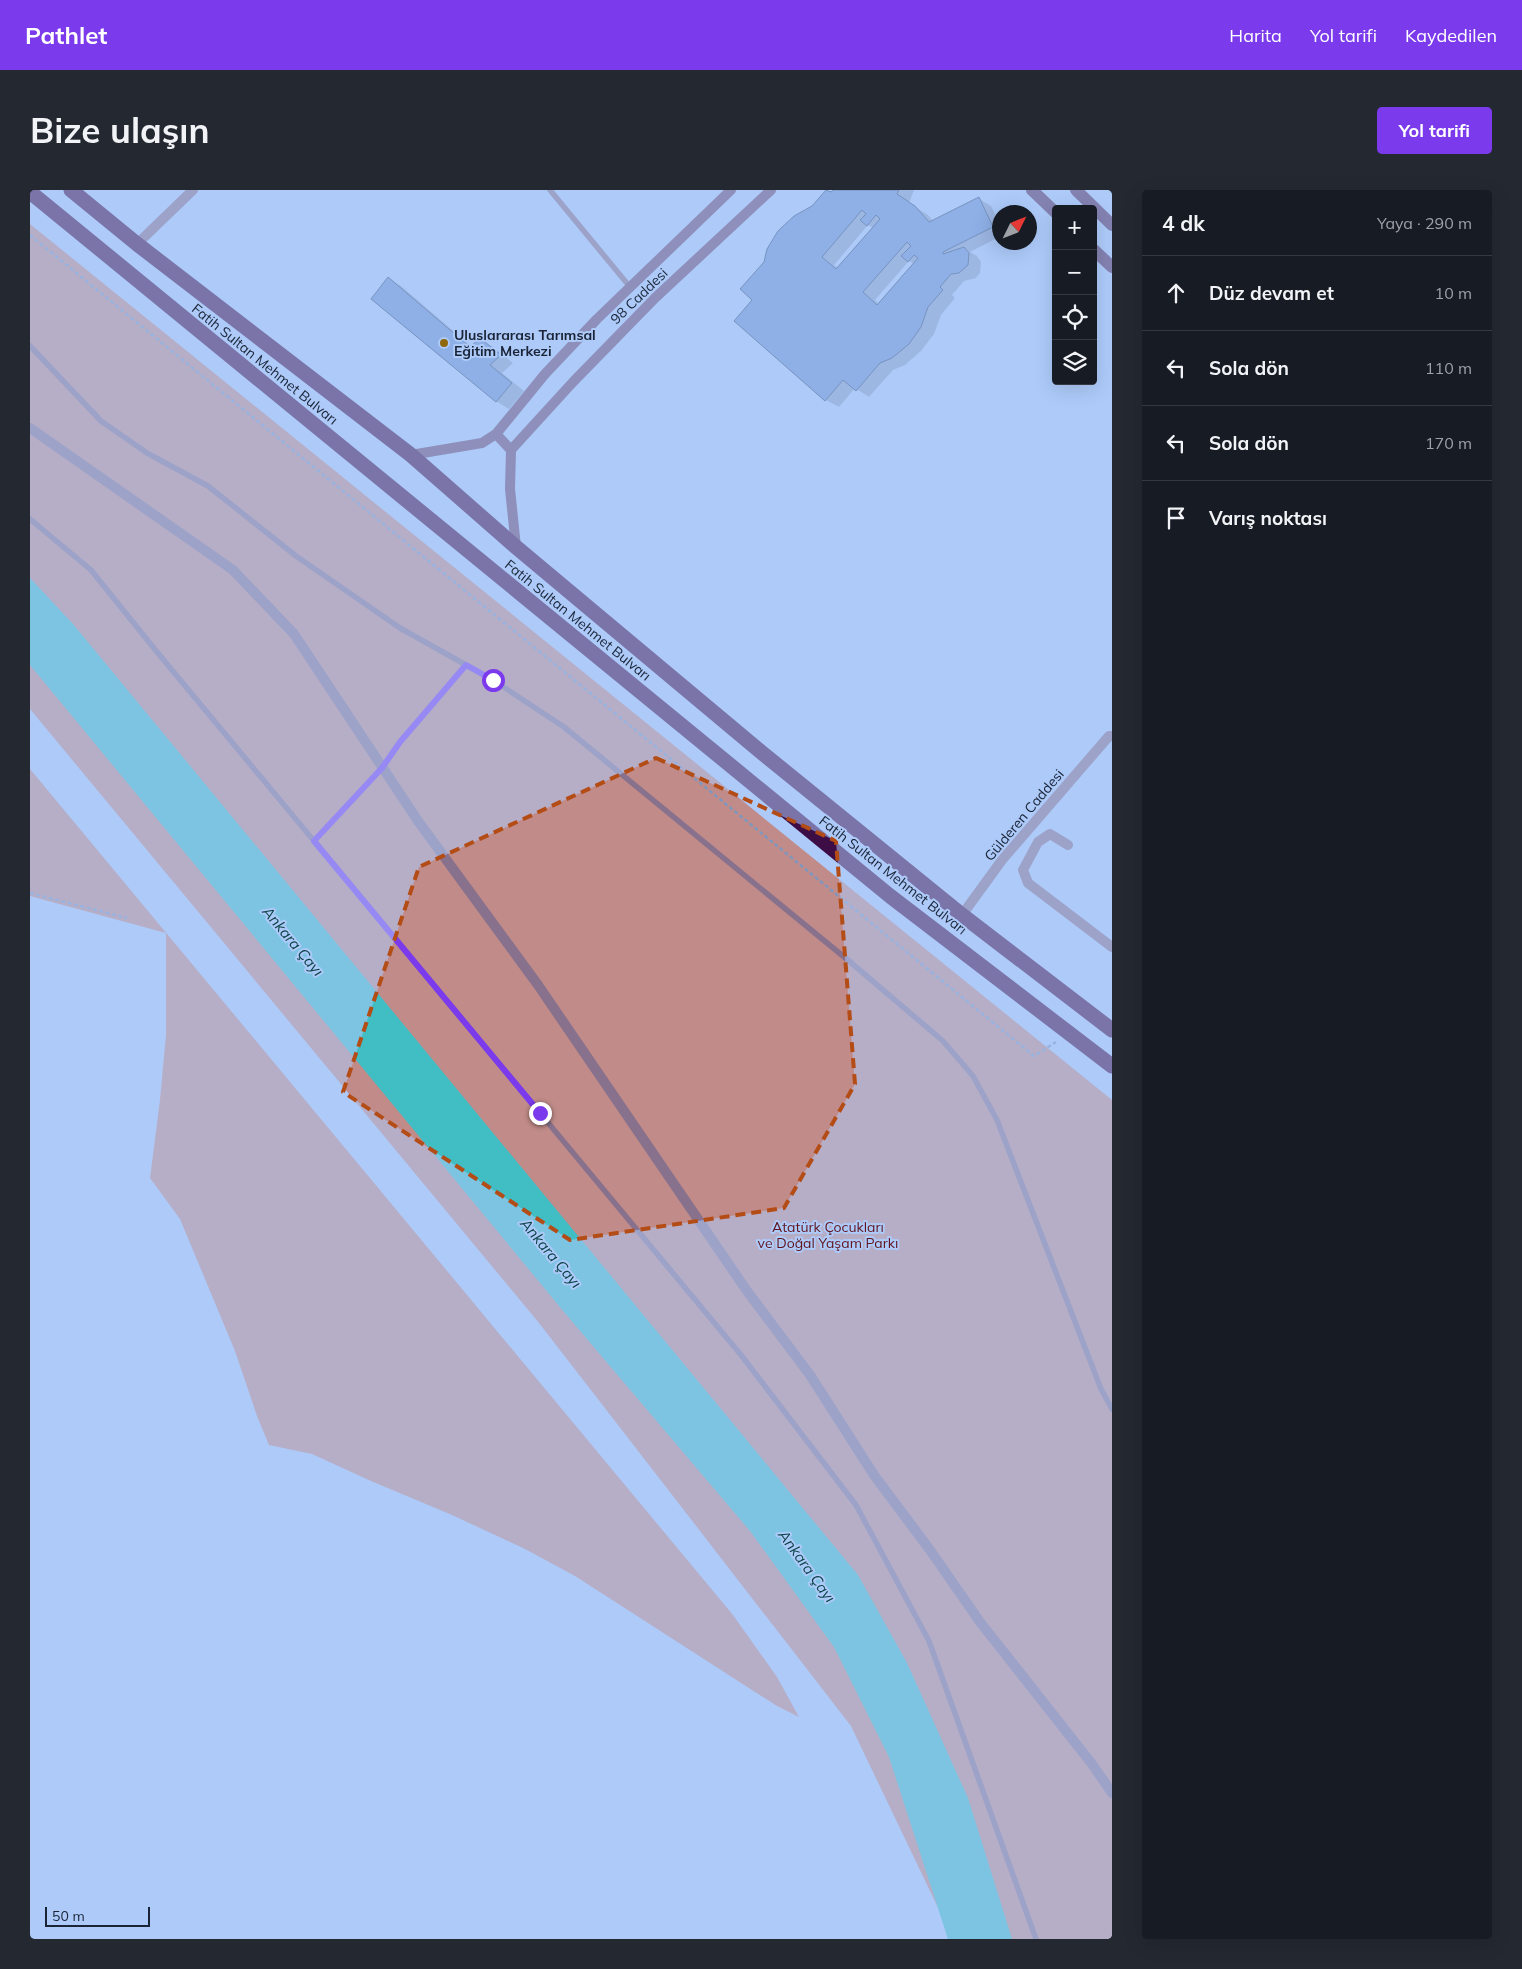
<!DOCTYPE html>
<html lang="tr">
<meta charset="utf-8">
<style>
:root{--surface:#171b24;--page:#242831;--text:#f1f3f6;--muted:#9ea1a6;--line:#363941;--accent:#7c3aed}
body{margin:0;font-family:Mulish,sans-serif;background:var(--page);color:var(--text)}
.controls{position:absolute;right:15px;top:15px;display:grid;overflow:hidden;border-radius:5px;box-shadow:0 5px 20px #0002}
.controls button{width:45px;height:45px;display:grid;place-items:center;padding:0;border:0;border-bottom:1px solid var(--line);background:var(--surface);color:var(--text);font:25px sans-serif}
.compass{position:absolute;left:962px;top:15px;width:45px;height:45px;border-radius:50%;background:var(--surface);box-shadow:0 5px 20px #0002;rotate:47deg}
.scale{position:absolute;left:15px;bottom:12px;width:105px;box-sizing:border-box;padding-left:5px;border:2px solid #1a2436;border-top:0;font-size:14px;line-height:18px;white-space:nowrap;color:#1a2436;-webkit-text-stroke:4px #adcaf9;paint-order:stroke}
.stop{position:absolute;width:15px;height:15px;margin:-11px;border:4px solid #7c3aed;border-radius:50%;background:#fff}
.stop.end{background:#7c3aed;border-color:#fff;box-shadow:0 1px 5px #0008}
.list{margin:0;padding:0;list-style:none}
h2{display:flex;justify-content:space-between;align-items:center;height:65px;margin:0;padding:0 20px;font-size:21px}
h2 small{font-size:16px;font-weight:400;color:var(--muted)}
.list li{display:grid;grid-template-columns:32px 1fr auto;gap:15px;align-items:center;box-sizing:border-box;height:75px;padding:0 20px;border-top:1px solid var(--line)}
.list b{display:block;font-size:19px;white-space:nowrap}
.list em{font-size:16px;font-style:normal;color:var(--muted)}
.icon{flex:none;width:28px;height:28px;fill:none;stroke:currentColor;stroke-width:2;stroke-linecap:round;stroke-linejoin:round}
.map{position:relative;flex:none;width:1082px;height:1749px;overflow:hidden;border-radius:5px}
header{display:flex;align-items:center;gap:30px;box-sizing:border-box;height:70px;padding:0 25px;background:var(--accent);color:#fff}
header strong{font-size:24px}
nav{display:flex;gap:28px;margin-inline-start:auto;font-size:18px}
.intro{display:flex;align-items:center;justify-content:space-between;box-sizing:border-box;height:120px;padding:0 30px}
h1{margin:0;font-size:35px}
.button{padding:12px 22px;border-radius:5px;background:var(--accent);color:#fff;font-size:18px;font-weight:700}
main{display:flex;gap:30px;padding:0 30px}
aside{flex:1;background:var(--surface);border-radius:5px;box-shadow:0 5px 20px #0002}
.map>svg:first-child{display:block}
</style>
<header>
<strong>Pathlet</strong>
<nav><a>Harita</a><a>Yol tarifi</a><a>Kaydedilen</a></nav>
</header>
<div class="intro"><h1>Bize ulaşın</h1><a class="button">Yol tarifi</a></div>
<main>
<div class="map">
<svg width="1082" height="1749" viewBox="0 0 1082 1749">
<rect width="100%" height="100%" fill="#adcaf9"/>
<path fill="#c08b89" d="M0 34 1082 910V1749H923L821 1536 509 1133 0 519Z
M0 579 703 1425 747 1487 769 1527 747 1516 545 1386 495 1359 422 1325 341 1291 282 1264 239 1255 227 1226 205 1161 150 1029 120 988 130 910 136 845V743L0 706Z"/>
<path fill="#41bdc4" d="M0 388 43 434 828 1385 877 1473 938 1608 982 1749H918L859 1567 804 1457 720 1341 534 1122 0 475Z"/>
<path fill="#0003" fill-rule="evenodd" d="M804 0H884L879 13 898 25 903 31 948 8 961 16 969 32V47L940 62 947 66 951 72 950 83 946 88 934 91 922 105 925 108 911 125 904 144 891 161 875 175 863 180 839 207 825 198 809 217 796 210 724 110 783 17 797 1 802 3ZM838 35 843 38 808 78 804 75ZM879 71 884 74 849 114 845 110Z
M358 89 371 96 442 157 450 150 463 157 483 173 472 183 494 201 479 219 466 211Z"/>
<path fill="#6990d1" stroke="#374f77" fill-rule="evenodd" d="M796 0 801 2 803 0H869L867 4 885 16 899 32 949 7 963 37 913 62V64L934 57 939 63 938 75 929 83 921 84 910 97 913 100 898 117 891 137 879 154 862 168 850 173 826 201 813 190 795 211 704 131 722 110 710 99 734 72 737 59 748 41 764 26 782 16ZM832 20 836 24 830 30 837 36 846 25 850 29 806 79 792 67ZM877 52 881 56 871 66 878 72 884 65 888 68 847 115 833 102Z
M358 87 440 157 450 148 471 165 460 175 482 193 466 212 341 109Z"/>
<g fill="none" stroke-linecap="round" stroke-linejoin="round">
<path stroke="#8097bd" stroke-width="2.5" stroke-dasharray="4 2.5" stroke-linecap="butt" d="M0 45 1004 866 1026 852
M359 568 370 552 430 482
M290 644 345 586
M0 703 97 728"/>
<path stroke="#88718c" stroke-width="5.5" d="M520 0 600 97
M0 156 71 231 117 263 178 296 266 366 370 438 463 490 534 537 819 771 913 851 943 886 967 930 1071 1199 1082 1219
M0 329 61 380 127 462 711 1165 826 1315 899 1451 1006 1749"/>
<path stroke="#88718c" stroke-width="10" d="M107 54 163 0
M0 238 203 380 264 444 388 631 508 795 717 1101 780 1185 844 1285 900 1360 950 1432 1062 1574 1082 1603
M1038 655 1020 644 1008 652 993 680 998 693 1082 757
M932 725 972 670 1079 546H1082"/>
<path stroke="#68486f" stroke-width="10" d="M466 244 481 260
M381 265 452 253 466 244 515 184 567 129 701 0
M486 357 480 299 481 260 543 192 625 108 741 0"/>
<path stroke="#512a59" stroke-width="12" d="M1002 0 1026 23
M1046 0 1082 35
M1063 59 1082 77"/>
<path stroke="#3d0d46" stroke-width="15" d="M41 0 107 54 381 265 486 357 731 562 932 725 1082 840
M0 2 860 706 1082 876"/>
</g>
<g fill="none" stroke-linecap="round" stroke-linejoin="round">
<path stroke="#7c3aed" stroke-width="6" d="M463 490 436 475 370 552 352 578 284 651 510 923"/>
</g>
<path d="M0 0H1082V1749H0ZM626 568 806 651 825 894 754 1018 540 1050 313 902 389 677Z" fill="#adcaf9" fill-opacity=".55" fill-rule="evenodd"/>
<path fill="none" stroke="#b44c16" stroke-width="4" stroke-dasharray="10 6" stroke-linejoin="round" d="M626 568 806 651 825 894 754 1018 540 1050 313 902 389 677Z"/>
<circle fill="#90680e" stroke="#adcaf9" stroke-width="2" cx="414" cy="153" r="5"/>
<g text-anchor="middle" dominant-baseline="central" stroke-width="4" stroke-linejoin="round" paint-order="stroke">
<g font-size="14" fill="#1a2436" stroke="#adcaf9">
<text transform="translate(609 106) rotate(-44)">98 Caddesi</text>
<text transform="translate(235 174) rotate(39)">Fatih Sultan Mehmet Bulvarı</text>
<text transform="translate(548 430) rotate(39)">Fatih Sultan Mehmet Bulvarı</text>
<text transform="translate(994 625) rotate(-50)">Gülderen Caddesi</text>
<text transform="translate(863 685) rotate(38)">Fatih Sultan Mehmet Bulvarı</text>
</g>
<g font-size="14" font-weight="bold" fill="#1a2436" stroke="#adcaf9" text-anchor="start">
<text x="424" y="145">Uluslararası Tarımsal<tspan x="424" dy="16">Eğitim Merkezi</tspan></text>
</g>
<g font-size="14" fill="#62141c" stroke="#adcaf9">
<text x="798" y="1037">Atatürk Çocukları<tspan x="798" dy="16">ve Doğal Yaşam Parkı</tspan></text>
</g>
<g font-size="15" font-style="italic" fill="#0a4346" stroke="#adcaf9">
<text transform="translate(263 751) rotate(50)">Ankara Çayı</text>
<text transform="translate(521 1063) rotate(50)">Ankara Çayı</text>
<text transform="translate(777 1376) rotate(54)">Ankara Çayı</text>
</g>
</g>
</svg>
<div class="controls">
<button>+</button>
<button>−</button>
<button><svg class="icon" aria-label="locate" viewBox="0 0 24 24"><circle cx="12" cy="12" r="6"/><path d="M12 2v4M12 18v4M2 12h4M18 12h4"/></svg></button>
<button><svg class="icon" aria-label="layers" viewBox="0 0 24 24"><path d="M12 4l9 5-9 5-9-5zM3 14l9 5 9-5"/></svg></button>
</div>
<svg class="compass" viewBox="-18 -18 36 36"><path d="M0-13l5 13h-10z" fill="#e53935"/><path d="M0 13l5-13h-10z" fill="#9ea1a6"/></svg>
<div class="scale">50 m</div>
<div class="stop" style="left:463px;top:490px"></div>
<div class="stop end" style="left:510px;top:923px"></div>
</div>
<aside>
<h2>4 dk<small>Yaya · 290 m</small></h2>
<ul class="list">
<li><svg class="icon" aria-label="ahead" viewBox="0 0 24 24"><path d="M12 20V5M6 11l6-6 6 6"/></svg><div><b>Düz devam et</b></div><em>10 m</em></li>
<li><svg class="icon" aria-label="left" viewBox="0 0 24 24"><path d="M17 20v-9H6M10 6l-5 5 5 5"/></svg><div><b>Sola dön</b></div><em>110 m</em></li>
<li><svg class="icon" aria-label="left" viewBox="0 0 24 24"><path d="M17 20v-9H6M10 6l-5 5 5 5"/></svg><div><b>Sola dön</b></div><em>170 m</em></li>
<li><svg class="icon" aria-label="arrive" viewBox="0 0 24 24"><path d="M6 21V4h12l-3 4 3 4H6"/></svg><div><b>Varış noktası</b></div></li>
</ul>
</aside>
</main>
